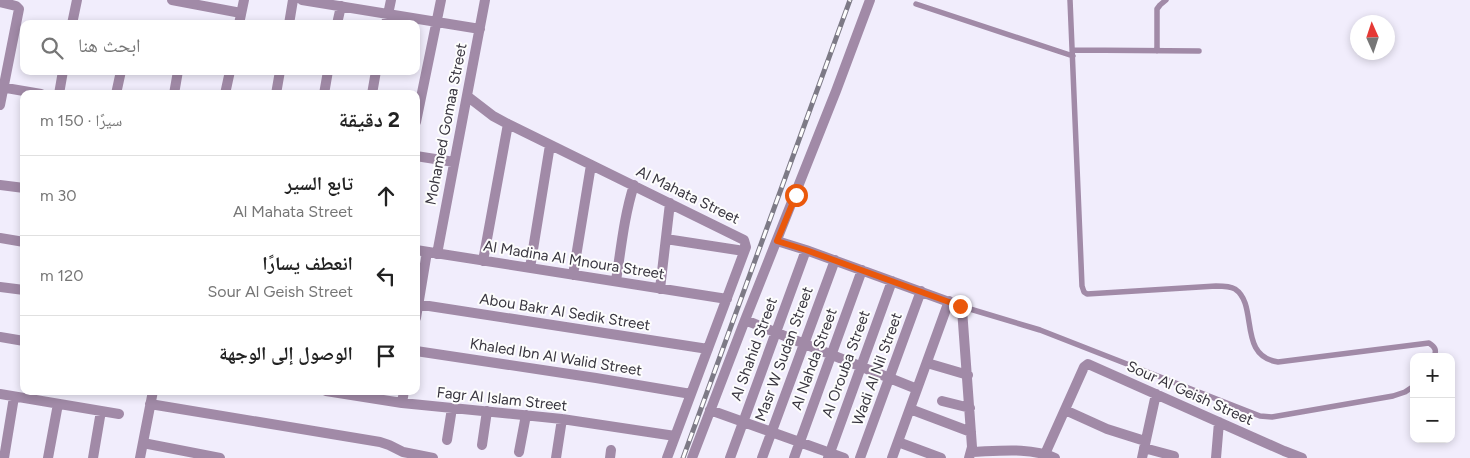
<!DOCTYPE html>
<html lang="ar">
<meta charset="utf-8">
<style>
:root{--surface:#fff;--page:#f2f2f2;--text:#222;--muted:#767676;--line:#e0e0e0}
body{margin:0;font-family:Figtree,"Noto Naskh Arabic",sans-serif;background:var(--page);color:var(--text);direction:rtl}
.controls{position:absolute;right:15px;bottom:15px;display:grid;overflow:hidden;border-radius:10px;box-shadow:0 2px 8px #0003}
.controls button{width:45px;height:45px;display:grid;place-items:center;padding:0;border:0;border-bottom:1px solid var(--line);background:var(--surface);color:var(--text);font:25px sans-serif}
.compass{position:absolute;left:1350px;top:15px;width:45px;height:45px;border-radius:50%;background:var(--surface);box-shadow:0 2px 8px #0003;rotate:357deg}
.stop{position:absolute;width:15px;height:15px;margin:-11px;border:4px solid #ea580c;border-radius:50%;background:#fff}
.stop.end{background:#ea580c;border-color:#fff;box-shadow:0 1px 5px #0008}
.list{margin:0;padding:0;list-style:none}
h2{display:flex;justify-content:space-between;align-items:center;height:65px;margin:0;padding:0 20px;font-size:21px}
h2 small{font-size:16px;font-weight:400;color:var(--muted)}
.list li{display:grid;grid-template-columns:32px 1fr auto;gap:15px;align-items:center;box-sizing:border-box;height:80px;padding:0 20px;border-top:1px solid var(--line)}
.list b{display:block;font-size:19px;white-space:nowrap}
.list p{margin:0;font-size:16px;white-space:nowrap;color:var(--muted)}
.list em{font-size:16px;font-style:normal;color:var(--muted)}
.icon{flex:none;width:28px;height:28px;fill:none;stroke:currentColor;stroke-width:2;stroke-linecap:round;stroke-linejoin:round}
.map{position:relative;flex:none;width:1470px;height:458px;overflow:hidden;direction:ltr}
.search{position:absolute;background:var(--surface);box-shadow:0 2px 8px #0003;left:20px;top:20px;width:400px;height:55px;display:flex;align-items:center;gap:12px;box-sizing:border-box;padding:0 18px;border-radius:10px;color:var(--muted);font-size:19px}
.panel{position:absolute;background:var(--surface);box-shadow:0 2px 8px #0003;left:20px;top:90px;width:400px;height:305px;border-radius:10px;direction:rtl}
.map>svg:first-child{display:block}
</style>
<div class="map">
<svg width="1470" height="458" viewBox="0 0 1470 458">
<rect width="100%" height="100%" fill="#f1edfc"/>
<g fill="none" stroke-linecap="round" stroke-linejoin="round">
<path stroke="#a18aa7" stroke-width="5.5" d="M1070 0 1082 286 1084 292 1087 294 1216 286C1222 286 1230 286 1235 289 1259 305 1237 356 1278 362L1429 343C1435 347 1437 350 1434 357
M916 4 1073 56
M1073 50 1199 51
M1157 51V9L1160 5 1166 0
M960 306 1040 330 1260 416 1272 417 1393 396 1405 392 1414 386"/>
<path stroke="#a18aa7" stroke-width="10" d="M172 0 241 13
M302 0 480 29
M0 2 16 6 19 9 0 105
M72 24 77 0
M239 24 244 0
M289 24 293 0
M337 24 341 6
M386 24 391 0
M0 87 41 94
M59 94 63 71
M116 94 121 71
M174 94 178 71
M225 94 230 71
M276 94 280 71
M324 94 328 71
M372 94 376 71
M467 96 493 116 508 124 744 240 746 247 667 458
M416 122 441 0
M416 156 454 162
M0 185 24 188
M0 238 24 242
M666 239 744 251
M777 241 806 250 960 306 962 309 972 447 969 458
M416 250 727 299
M437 254 485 0
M483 261 508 124
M530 268 550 145
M573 275 591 165
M616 281C621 249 624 216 634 185
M0 287 24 290
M660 289 670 203
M416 304 708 349
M416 318 427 252
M745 320 917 389
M0 337 24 341
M416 351 596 378 691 394
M927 363 968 375
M326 391 402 403 562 419 675 436
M0 394 119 414
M942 401 970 408
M402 403 404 391
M150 404 380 442 389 445 403 452 433 458
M910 409 971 432
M710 410 844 458
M1065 410 1107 429 1145 441
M447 440 452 408
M898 442 941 458
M143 443 220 458
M482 445 487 411
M1144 448 1174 456
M519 452 526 415
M972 452C999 451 1030 447 1055 458
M1045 454 1084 367 1088 364 1284 451 1302 458
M4 458 14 397
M48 458 58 404
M93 458 101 411
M140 458 153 391
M556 458 562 419
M610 458 611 450
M692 458 745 320 836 91 870 0
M730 458 806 250
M762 458 835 260
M794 458 862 270
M828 458 892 281
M860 458 921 291
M892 458 949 301
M1142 458 1156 394
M1216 458 1219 422"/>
<defs>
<path id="rail" d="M683 458 850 0"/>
</defs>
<use href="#rail" stroke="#7d7a86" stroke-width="5"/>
<use href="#rail" stroke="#fdfdfd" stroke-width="3" stroke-dasharray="9" stroke-linecap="butt"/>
</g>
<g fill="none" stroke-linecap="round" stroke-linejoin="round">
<path stroke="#ea580c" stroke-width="6" d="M796 195 777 241 806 250 960 306"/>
</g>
<g text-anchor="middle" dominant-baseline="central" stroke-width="4" stroke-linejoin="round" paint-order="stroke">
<g font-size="15" fill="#38353f" stroke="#fdfdfd">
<text transform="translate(446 124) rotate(-79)">Mohamed Gomaa Street</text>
<text transform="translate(688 195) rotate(26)">Al Mahata Street</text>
<text transform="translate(574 260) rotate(9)">Al Madina Al Mnoura Street</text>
<text transform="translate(565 312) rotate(9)">Abou Bakr Al Sedik Street</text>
<text transform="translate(754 349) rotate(-70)">Al Shahid Street</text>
<text transform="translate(784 354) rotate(-70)">Masr W Sudan Street</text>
<text transform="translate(556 357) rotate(9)">Khaled Ibn Al Walid Street</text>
<text transform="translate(814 359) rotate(-70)">Al Nahda Street</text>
<text transform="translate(846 364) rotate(-70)">Al Orouba Street</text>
<text transform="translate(877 369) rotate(-70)">Wadi Al Nil Street</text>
<text transform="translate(1190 393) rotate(24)">Sour Al Geish Street</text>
<text transform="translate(502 399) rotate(6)">Fagr Al Islam Street</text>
</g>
</g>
</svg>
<div class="controls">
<button>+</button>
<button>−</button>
</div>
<svg class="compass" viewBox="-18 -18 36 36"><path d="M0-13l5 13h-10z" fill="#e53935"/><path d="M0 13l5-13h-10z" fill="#767676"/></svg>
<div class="stop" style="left:796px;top:195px"></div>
<div class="stop end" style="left:960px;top:306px"></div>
<div class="search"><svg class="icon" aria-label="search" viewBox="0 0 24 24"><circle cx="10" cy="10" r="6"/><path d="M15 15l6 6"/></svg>ابحث هنا</div>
<section class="panel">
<h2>2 دقيقة<small>سيرًا · 150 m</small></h2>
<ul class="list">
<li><svg class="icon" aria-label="ahead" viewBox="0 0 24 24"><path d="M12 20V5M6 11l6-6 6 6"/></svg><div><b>تابع السير</b><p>Al Mahata Street</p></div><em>30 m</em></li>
<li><svg class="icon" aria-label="left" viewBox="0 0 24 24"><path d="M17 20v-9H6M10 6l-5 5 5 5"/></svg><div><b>انعطف يسارًا</b><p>Sour Al Geish Street</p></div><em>120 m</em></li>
<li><svg class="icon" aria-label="arrive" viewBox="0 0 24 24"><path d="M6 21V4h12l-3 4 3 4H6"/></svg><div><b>الوصول إلى الوجهة</b></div></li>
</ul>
</section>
</div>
